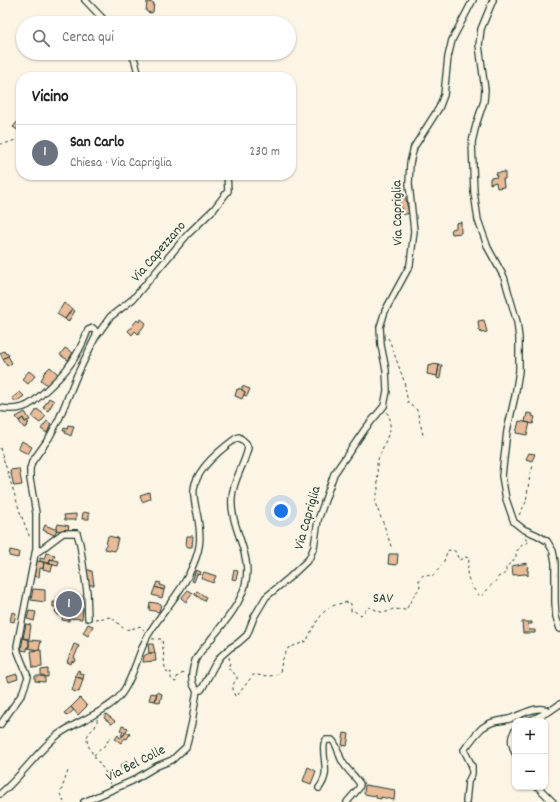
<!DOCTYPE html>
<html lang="it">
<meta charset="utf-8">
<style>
:root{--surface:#fff;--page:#f2f2f2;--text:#222;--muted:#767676;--line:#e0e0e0;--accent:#1a73e8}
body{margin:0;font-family:Dekko,sans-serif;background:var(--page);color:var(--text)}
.controls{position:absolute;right:12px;bottom:12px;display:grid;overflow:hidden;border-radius:8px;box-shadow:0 1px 3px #0004}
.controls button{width:36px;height:36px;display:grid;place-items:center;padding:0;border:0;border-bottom:1px solid var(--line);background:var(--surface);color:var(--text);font:20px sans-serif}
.you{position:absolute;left:281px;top:511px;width:14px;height:14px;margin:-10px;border:3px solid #fff;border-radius:50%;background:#1a73e8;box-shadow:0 0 0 6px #1a73e833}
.badge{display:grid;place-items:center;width:26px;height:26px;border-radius:50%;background:var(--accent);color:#fff;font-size:13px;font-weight:700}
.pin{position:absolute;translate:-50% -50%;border:2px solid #fff;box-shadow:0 1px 4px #0006}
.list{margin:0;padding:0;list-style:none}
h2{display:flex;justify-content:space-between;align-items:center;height:52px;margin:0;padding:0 16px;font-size:17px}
h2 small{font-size:13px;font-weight:400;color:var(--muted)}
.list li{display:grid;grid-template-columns:26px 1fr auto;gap:12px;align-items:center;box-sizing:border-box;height:56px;padding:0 16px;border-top:1px solid var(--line)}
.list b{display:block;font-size:15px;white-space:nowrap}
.list p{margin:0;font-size:13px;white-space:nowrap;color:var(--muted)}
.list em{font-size:13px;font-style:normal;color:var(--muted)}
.icon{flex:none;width:22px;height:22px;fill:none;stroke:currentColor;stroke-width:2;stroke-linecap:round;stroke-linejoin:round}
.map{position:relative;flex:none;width:560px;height:802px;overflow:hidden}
.search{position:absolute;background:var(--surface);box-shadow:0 1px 3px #0004;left:16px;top:16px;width:280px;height:44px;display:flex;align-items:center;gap:10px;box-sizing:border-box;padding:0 14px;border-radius:22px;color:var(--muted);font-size:15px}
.panel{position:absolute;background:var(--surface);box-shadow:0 1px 3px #0004;left:16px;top:72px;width:280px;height:108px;border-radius:16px}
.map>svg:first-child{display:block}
</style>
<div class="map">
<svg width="560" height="802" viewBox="0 0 560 802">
<rect width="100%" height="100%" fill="#fcf5e5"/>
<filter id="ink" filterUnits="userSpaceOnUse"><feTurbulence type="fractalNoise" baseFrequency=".025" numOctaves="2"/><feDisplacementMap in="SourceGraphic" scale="8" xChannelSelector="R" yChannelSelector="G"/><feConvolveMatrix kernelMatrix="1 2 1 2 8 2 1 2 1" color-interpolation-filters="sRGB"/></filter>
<g filter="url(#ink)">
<path fill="#e9bb99" stroke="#1f3d34" d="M147 2 154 3 153 12 151 13 147 12 146 11Z
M19 120 21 121V128L19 131 13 127Z
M505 172V179H503L504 187 497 188 496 182 490 184V178L497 177 496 173Z
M405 196 409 213 403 215 399 197Z
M461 222V233L452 234 451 229 456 228V223Z
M64 303 72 309 65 319 57 314Z
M72 309 75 311 68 322 65 319Z
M141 319 146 323 138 334 135 331 132 335 128 331 137 320 139 322Z
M484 320 487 332 481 333 480 330H479L478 321Z
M65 348 73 353 68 360 60 355Z
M4 351 6 354 8 353 9 355 3 359 0 353Z
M8 356 12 363 7 366 3 359Z
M433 364 439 365 437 376 427 374 428 366 433 365Z
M439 365H442L440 379 437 378Z
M50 367 58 374 47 385 41 380 44 375 43 374Z
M29 371 35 376 28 384 22 379Z
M242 386 250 389 247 396 244 395 245 392 242 390Z
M239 388 245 392 242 399 235 396 237 389 238 390Z
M20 392 24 396 16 402 12 398Z
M49 398 54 401 48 411 43 408Z
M37 409 46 416 40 423 32 417Z
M25 412 30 420 25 422 23 418 19 421 16 417Z
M527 413 533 414 532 416 535 417 533 424 525 422Z
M23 418 25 422 27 421 29 423 27 424 28 426 24 428 19 421Z
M47 421 51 424 47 433 41 429Z
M519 421 530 423 527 435 516 433Z
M68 425 74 426 71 436 65 433 66 431H63L64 428 67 429Z
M22 441 32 447 28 454 18 449Z
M529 453 535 454 532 461 526 459Z
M19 469 22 485 14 486 10 470Z
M149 492 150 499 142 502 140 495Z
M83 512 89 513V519H82Z
M76 514V520H65L64 515Z
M58 524 69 526 67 532 56 530Z
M45 525 57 530 54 535 43 530Z
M108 536 118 538 115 551 105 549Z
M187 536H193L192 547H188L186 545Z
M10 550 19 552 18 558 9 556Z
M46 553 55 555 53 560 50 559 49 564 40 561V558L44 559Z
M389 554H398L397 565 388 564Z
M50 559 59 561 58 566 49 564Z
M37 561 44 562 43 569 40 568 39 577 34 576Z
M44 562 53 564 51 571 43 569Z
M527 563 528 568H527V570H528V576L526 574 513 575 512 566Z
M85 570H90V571H92L94 585H87Z
M196 570 201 572 200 575 197 574 194 582 192 581Z
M234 570 238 571 236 580 232 579Z
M204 572 216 576 213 583 201 578Z
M157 582 161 583 160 585 165 587 164 590 155 587Z
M155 587 164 590 162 598 152 595Z
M33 589 45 590V602L31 600Z
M188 590 193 593 186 602 181 598Z
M197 591 206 597 204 601 194 594Z
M71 595 82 596 81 608 70 607Z
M53 602 63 603V606L53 607Z
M150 602 161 604 159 612 149 610Z
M63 603H70V607L83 608 82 619 69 618V621L62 620 63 615H58L55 611 59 606H63Z
M29 611 36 612 34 621 27 619Z
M12 612 16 613 14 622 10 621Z
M522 622H532V624H528L529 630H535V633H523Z
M26 624 31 625 29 639 23 638Z
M88 624 93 626 88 636 83 633Z
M23 638 29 640V647H27V651L21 650Z
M29 640 41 641 39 650 27 648 29 647Z
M74 644 79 646 74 658 76 659 74 662 72 661 71 664 67 662Z
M148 644H153L155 653H149Z
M41 650 42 667 33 668 31 651Z
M149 653H155L156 661 143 662 144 656Z
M48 669V677L41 676V670Z
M78 670 80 671 79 673 84 674 83 679 75 676Z
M17 674 18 679 9 682 7 677Z
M35 676H45V682L35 681Z
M76 677 83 679 79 692 72 691Z
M157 692 162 694 160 703 155 701Z
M151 693 157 694 155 701 149 700Z
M80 698 87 706 78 715 71 707Z
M71 707 74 710 67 716 64 713Z
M106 714 115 721 112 724 104 718Z
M122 726 128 728 123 736 121 735 123 732 120 730Z
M126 732 130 734 127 739 125 738 121 743 115 739 118 735 120 738 123 736Z
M344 733 349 734 347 746 342 745Z
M127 761 129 766 122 770 120 766Z
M308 767 316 771 311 784 303 781Z
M365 785 395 790 394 800 381 797V799L376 798V796L364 794Z"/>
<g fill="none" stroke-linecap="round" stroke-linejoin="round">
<defs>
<path id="street" d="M85 0 107 23
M493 0 481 29 479 45 485 90 484 101 476 125 472 142 474 192 478 220 488 248 504 277 517 322 519 338V371L515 396 507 431 502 476 506 499 514 522 523 529 537 535 547 541 553 551 555 562V602L556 617 560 629
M131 53 135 61 139 77
M0 408C11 410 24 409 33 402 60 378 75 365 88 330L93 328 97 333 96 335
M35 554 63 533H77L80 544 87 592 88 618
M529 721 550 711 560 704
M0 725 22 694 28 677 18 652 17 646 36 549V513L30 479V469L32 462 49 438 59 419 77 375 95 338 110 317 133 299 188 234 214 209 228 191 227 175
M515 730C510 738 511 744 515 753
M538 787 553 802
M319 788C331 772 322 761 324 744L326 740H332C338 745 338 754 342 761 346 769 355 776 360 784L359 788 347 802
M0 794C22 776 37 751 59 734 76 722 107 711 119 697 133 680 137 656 147 637 159 615 178 597 189 574 201 550 202 539 197 513 195 505 193 497 194 489 196 469 220 450 235 439L239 437 246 443 248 448C245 464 233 480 232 497 229 531 258 557 242 594 235 611 222 625 211 639 206 646 198 653 195 661 192 670 189 683 197 690H201L203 687 214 666 221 656 230 648 238 643 247 635 254 617 266 597 290 577 309 559 314 547 318 520 334 474 365 429 384 406 387 391 386 370 381 345 380 327 385 311 410 265 414 231 409 184 410 163 414 147 439 108 444 95 448 57 452 40 473 0
M84 802 132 781 157 766 172 760 186 747 192 722 197 690
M466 802 468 782 472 774V766L464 750C469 743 476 734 482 728 493 720 497 722 509 719 522 715 536 704 550 711"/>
</defs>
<use href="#street" stroke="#1f3d34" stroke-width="8"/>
<path stroke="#1f3d34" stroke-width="1" stroke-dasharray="3 3" stroke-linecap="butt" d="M0 144 7 143 21 138
M388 338 390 342 404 381 408 403 417 410 423 435
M387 412 390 419V430L377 462 378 490 375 503 384 525 392 549
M0 448 20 512 30 538
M519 515 526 502 530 475 533 466
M95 619 111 617C124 626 120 634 140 626L144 630
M152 639H162L165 668 168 674 171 672V678L173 681 176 682V679L178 676 185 672
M229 657 230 663 228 668 237 676V679C232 684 232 689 235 696H237L253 675C262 675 272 678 280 673L282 661 288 648 307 641C310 632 320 615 327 609 332 605 342 603 348 602L351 604V611H354L361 615 369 607 381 612H387L393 609 406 610 414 595 420 588 419 580 421 576 426 575 432 576C440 569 445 562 447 551L450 550 455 551 459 560 466 557 469 558C469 562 468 566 467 571 467 579 474 593 481 596 485 593 486 591 489 588 493 582 494 585 498 577L506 573V567L512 562 516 557V552L522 545 529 542 522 536
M97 719C98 729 88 730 87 738 86 749 102 765 107 775 108 777 109 781 110 784
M94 755 104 746 111 737
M64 802 60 794 68 771"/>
<use href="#street" stroke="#fcf5e5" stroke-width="5.5"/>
</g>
</g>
<g text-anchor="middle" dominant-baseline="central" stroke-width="4" stroke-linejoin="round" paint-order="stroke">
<g font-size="14" fill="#1f3d34" stroke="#fcf5e5">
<text transform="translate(398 213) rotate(-91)">Via Capriglia</text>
<text transform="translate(159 252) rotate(-49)">Via Capezzano</text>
<text transform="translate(308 518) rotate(-74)">Via Capriglia</text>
<text transform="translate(383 599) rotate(1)">SAV</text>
<text transform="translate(136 764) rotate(-27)">Via Bel Colle</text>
</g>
</g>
</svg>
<div class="controls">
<button>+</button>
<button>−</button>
</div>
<div class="you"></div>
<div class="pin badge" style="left:69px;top:604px;background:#6b7280">1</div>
<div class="search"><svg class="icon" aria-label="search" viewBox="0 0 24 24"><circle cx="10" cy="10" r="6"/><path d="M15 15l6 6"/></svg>Cerca qui</div>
<section class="panel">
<h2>Vicino<small></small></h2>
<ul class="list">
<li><span class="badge" style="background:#6b7280">1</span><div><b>San Carlo</b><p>Chiesa · Via Capriglia</p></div><em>230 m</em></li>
</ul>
</section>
</div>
